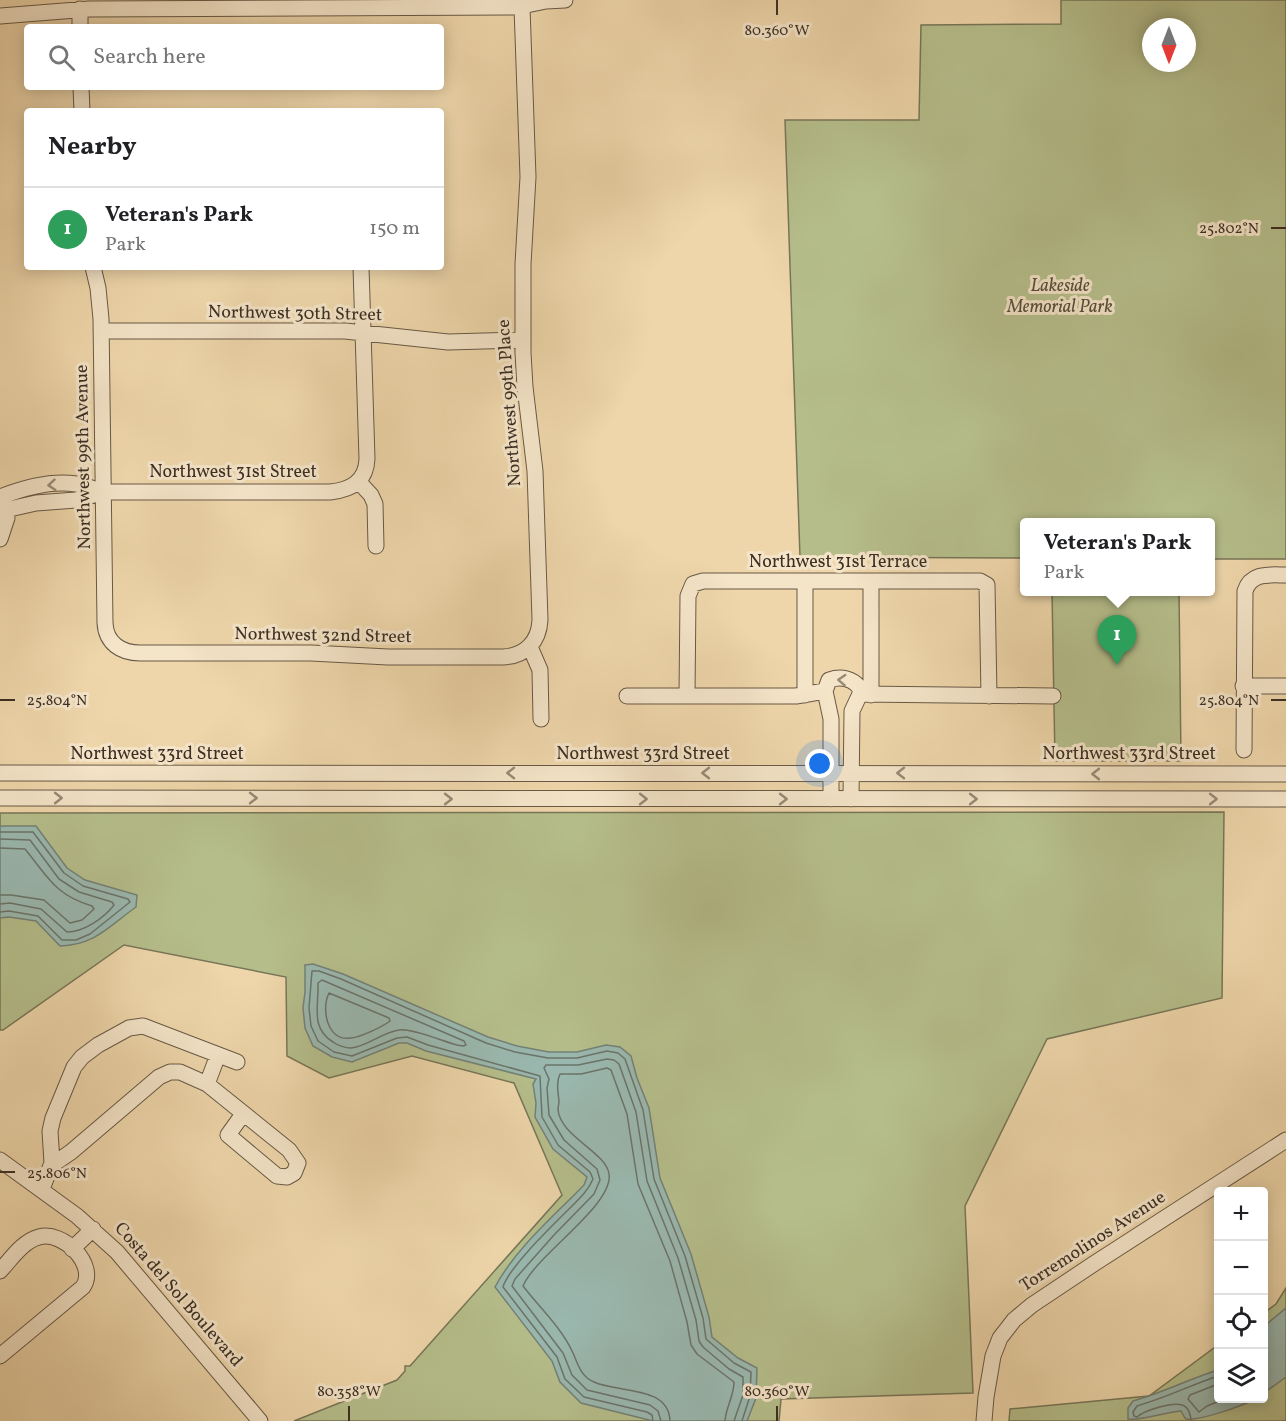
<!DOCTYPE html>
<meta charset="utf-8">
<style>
:root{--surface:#fff;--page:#f2f2f2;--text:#202124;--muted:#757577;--line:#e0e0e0;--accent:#8f2418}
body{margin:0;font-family:Vollkorn,serif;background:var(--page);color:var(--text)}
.controls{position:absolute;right:18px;bottom:18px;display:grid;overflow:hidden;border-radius:6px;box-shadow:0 3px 15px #0003}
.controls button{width:54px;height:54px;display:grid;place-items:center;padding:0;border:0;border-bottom:2px solid var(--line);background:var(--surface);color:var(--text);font:30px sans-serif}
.compass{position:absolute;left:1142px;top:18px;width:54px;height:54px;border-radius:50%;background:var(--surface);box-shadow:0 3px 15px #0003;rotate:180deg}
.you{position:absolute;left:820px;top:764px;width:21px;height:21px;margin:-15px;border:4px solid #fff;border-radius:50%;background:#1a73e8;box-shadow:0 0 0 9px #1a73e833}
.badge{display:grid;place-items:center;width:39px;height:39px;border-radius:50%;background:var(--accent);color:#fff;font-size:20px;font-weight:700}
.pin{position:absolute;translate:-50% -50px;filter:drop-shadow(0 2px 3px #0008)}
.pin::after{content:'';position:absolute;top:32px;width:21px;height:18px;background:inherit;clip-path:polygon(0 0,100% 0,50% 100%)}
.popup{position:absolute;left:1020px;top:518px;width:195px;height:78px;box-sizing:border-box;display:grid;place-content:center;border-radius:6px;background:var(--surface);filter:drop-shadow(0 2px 4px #0005);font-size:20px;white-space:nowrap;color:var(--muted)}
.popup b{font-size:22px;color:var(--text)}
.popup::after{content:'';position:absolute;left:50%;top:100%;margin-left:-12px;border:12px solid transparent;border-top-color:var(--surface)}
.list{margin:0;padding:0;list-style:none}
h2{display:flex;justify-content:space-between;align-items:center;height:78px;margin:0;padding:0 24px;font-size:26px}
h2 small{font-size:20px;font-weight:400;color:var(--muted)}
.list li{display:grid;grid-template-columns:39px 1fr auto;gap:18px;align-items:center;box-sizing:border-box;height:84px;padding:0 24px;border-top:2px solid var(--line)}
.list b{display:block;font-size:22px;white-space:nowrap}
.list p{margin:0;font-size:20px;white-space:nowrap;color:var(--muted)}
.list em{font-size:20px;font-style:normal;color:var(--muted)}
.icon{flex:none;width:33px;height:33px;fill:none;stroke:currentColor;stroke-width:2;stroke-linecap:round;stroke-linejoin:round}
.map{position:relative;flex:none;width:1286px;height:1421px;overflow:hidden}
.search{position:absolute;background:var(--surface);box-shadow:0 3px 15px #0003;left:24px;top:24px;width:420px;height:66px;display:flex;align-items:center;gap:15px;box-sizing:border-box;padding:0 21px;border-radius:6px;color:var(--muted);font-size:22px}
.panel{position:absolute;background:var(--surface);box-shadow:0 3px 15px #0003;left:24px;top:108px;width:420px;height:162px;border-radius:6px}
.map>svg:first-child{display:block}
</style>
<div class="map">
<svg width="1286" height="1421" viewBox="0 0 1286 1421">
<rect width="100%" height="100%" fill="#eed6aa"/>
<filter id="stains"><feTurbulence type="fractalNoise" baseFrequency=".00333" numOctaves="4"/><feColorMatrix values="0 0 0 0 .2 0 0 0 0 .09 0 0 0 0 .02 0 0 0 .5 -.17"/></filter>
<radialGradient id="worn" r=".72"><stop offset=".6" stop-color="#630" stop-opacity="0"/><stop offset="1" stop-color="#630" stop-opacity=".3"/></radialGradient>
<path fill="#b5be8b" stroke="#787658" stroke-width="1.5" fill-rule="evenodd" d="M1061 0H1286V559H1210V522H1024V558L800 557 785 120H919L921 25 1061 24ZM1151 27H1187V63H1151Z
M1052 592H1179L1181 761H1055Z
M1224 812 1222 998 1047 1039 965 1206 973 1393 781 1399 779 1421H294L397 1380 405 1371V1366H410L562 1195 514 1083 412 1056 329 1078 287 1056 286 977 124 945 3 1030H0V813Z
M1286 1288V1421H1009L1010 1409 1149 1396 1218 1345V1398H1264V1313L1276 1304Z"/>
<path fill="#9ab8af" stroke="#748177" stroke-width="1.5" d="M0 826H36L67 868 85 880 137 895 136 907C109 926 95 945 60 946L36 921 9 917 0 918Z
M313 964 343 974 488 1037 517 1046 549 1052H577L606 1045 620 1047 631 1056 637 1078 649 1108 660 1178 691 1254 709 1317 712 1337 738 1358 757 1368 756 1398 747 1421H653L581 1403 560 1382 552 1361 495 1287C516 1248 553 1217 584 1185L587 1177 553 1149 535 1117 536 1103 533 1084 536 1079 426 1051 407 1043H399L352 1062 332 1057 313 1046 305 1028 303 1008 305 992V965Z
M1286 1308V1377L1264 1393V1330L1268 1323Z
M1218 1370V1398L1255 1399C1242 1406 1200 1421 1186 1419 1185 1418 1182 1413 1181 1411 1165 1412 1142 1421 1128 1419V1408L1133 1401C1162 1393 1189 1379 1218 1370Z"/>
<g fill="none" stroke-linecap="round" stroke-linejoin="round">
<path stroke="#6b746a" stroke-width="1.5" d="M0 832H33L64 873 83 886 128 899 130 902 90 934 76 940H62L38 916 9 911 0 912
M0 839 30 840 59 879 79 892 112 902 114 905C104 918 84 932 67 932L41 909 10 903 0 904
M0 848 25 849C48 877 55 895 92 906L94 909 82 920 70 923 44 900 11 895H0
M322 980 464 1041 466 1045 463 1046 457 1045C442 1041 412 1028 399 1030 383 1032 366 1047 351 1048 345 1048 337 1045 333 1042 310 1028 319 1006 318 983Z
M329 993 389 1018 390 1021C382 1027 361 1037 351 1038 327 1042 321 1009 329 993Z
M1218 1384 1190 1395 1188 1399 1199 1412 1207 1406 1227 1398
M653 1421 652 1415 647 1412 584 1397 565 1379 557 1357 503 1287C509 1267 553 1225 570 1208 579 1199 588 1191 593 1179L590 1172 558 1145 542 1117 540 1076 428 1045 407 1037 397 1038 352 1056 334 1052 318 1041 311 1026 309 1008 312 971H319L341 979 486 1043 515 1052 548 1058H577L607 1051 618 1053 625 1059 643 1110 654 1179 685 1256 703 1318 706 1339 734 1363 751 1372 750 1396 742 1421
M661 1421 658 1411 650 1405 587 1390 572 1375 563 1353 512 1286 515 1279 554 1235 594 1194 600 1180 597 1169 564 1140 549 1115 547 1088 549 1079 544 1068 546 1065H578L607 1059 614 1060 619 1064 636 1112 647 1181 678 1258 696 1320 699 1341 703 1347 729 1369 743 1377V1395L734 1421
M670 1421C669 1385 617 1393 594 1382 581 1377 578 1364 573 1353 562 1328 539 1307 523 1286 536 1255 614 1205 609 1174 606 1152 561 1137 558 1110 558 1107 559 1104 559 1101 558 1092 556 1082 560 1074H581L607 1068 611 1070 627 1114 638 1184 670 1261 687 1322 691 1345 697 1354 734 1382C734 1396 726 1407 725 1421
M1191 1421C1191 1416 1189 1407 1182 1405 1172 1402 1145 1410 1137 1417L1134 1416 1133 1412 1137 1406C1165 1398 1191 1385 1218 1376"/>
<defs>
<path id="minor" d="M80 9V27
M0 16 89 9 517 7 546 1 565 0
M81 87 82 111
M93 267 98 288 101 319 105 623C106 643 121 653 140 653H311L388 657H503C525 656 539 642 540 620L535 471 525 387 523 353V264L528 177 522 7
M101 331H345L448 342 523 340
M358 481 371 495 375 504 376 546
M0 497C23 488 51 480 76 484 86 485 95 490 104 492
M5 510 36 503 76 500 104 492H330C350 490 366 482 367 459L361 267
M0 539 7 518 2 502
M805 581V695
M530 647 540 670 541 719
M1243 686H1286
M860 694 1053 696
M871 695V581
M627 696H796L825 691
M687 696 688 596 693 584 703 581H980L987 585 989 696
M1244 750 1245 591C1251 572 1269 575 1286 575
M0 773 1286 774
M0 798 1286 799
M831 799V719L825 691 829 680C841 676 852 678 860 688V694L852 711 851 799
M207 1084 218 1055
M0 1160 77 1216 117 1252 260 1421
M52 1165 71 1152 159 1077 170 1072H180L207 1084 289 1150 298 1163 294 1173 287 1177 277 1176 228 1135 243 1114
M42 1189 52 1163 50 1131 53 1118 74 1067 82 1057 98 1045 129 1028 143 1026 237 1062
M72 1249 93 1229
M0 1271C11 1259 23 1241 39 1237 63 1230 98 1265 83 1287L0 1356
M984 1421 986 1397 993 1356 1000 1338 1014 1320 1032 1305 1095 1263 1286 1140"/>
</defs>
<use href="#minor" stroke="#685946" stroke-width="17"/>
<use href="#minor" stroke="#f4e4c8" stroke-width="15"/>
</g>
<defs><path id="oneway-chevron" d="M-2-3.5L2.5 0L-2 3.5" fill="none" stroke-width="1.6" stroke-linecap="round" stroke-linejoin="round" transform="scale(1.5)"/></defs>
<g stroke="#988a76">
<use href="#oneway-chevron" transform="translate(52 485) rotate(175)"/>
<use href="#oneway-chevron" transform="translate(842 680) rotate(-177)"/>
<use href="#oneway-chevron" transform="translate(511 773) rotate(-180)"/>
<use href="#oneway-chevron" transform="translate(706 773) rotate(-180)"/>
<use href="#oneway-chevron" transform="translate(901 773) rotate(180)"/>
<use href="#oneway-chevron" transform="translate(1096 774) rotate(-180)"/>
<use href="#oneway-chevron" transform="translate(58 798)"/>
<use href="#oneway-chevron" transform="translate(253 798)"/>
<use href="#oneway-chevron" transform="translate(448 799)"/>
<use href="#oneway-chevron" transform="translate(643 799)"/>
<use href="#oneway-chevron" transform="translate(783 799)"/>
<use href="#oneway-chevron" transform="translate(973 799)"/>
<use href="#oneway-chevron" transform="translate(1213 799)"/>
</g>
<path fill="none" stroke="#3c2f24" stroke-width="2" d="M777 0V15M1271 228H1286M0 700H15M1271 700H1286M0 1172H15M349 1406V1421M777 1406V1421"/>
<g text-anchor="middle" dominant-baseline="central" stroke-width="6" stroke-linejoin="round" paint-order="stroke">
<g font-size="18" font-style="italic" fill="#544c39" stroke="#f4e4c8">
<text x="1060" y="286">Lakeside<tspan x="1060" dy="21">Memorial Park</tspan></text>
</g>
<g font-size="18" fill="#3c2f24" stroke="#f4e4c8">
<text transform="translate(295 314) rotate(1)">Northwest 30th Street</text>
<text transform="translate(510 403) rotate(-94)">Northwest 99th Place</text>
<text transform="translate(84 457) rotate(-91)">Northwest 99th Avenue</text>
<text x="233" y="472">Northwest 31st Street</text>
<text x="838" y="562">Northwest 31st Terrace</text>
<text transform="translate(323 636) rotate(1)">Northwest 32nd Street</text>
<text x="157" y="754">Northwest 33rd Street</text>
<text x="643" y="754">Northwest 33rd Street</text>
<text x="1129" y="754">Northwest 33rd Street</text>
<text transform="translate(1093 1242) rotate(-33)">Torremolinos Avenue</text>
<text transform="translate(178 1295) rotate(49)">Costa del Sol Boulevard</text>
</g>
</g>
<g font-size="15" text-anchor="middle" fill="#3c2f24" stroke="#f4e4c8" stroke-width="6" stroke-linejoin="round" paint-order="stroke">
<text x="777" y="35">80.360°W</text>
<text x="1229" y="233">25.802°N</text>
<text x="1229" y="705">25.804°N</text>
<text x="57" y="705">25.804°N</text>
<text x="57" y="1178">25.806°N</text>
<text x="349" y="1396">80.358°W</text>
<text x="777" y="1396">80.360°W</text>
</g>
<rect width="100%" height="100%" filter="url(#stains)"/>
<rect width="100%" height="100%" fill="url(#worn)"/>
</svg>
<div class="controls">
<button>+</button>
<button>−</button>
<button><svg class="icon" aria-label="locate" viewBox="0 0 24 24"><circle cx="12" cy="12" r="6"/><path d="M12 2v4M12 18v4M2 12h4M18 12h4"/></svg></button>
<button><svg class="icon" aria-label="layers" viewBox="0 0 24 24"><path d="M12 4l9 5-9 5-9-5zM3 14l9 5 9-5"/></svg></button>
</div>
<svg class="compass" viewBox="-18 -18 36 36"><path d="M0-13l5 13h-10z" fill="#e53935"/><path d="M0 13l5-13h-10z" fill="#757577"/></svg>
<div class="you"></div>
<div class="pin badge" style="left:1117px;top:665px;background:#2e9e5b">1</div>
<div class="popup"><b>Veteran's Park</b>Park</div>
<div class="search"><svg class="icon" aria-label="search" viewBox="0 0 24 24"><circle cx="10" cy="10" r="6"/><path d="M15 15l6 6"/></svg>Search here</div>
<section class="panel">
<h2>Nearby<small></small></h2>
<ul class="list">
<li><span class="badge" style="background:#2e9e5b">1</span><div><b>Veteran's Park</b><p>Park</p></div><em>150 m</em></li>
</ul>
</section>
</div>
